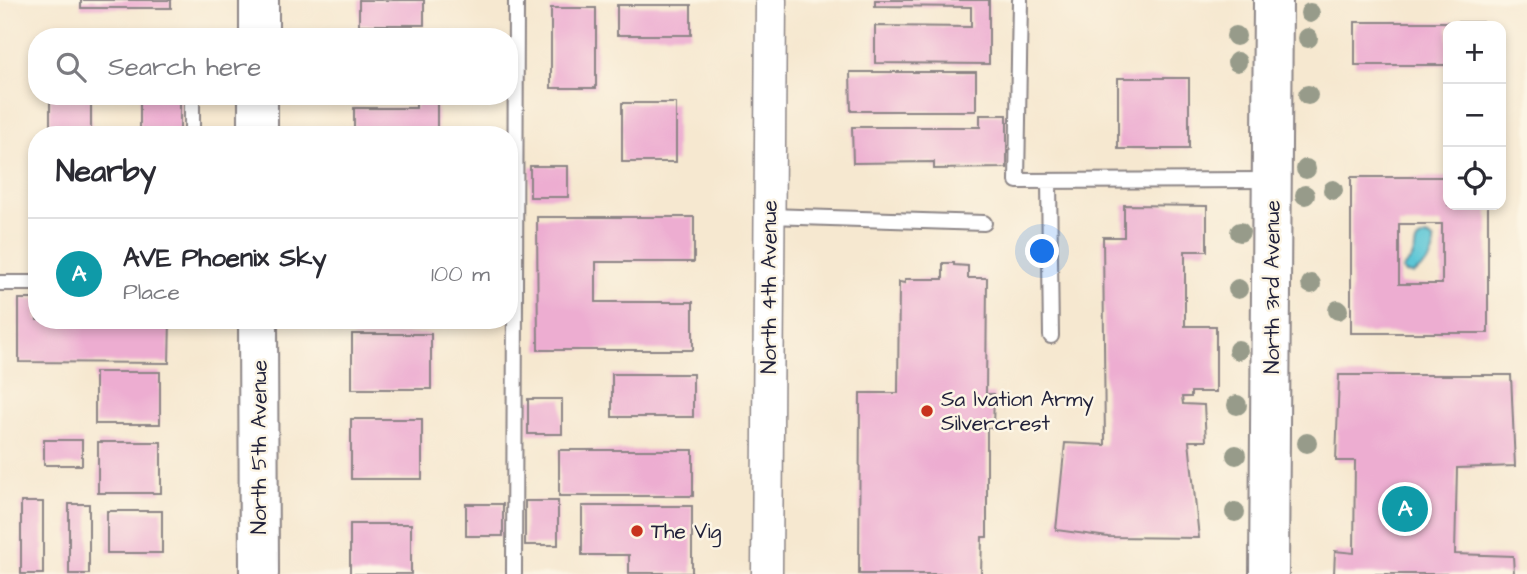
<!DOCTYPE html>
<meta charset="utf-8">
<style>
:root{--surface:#fff;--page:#f2f2f3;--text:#2b2b33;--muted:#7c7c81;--line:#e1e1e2;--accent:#1a73e8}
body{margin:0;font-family:"Architects Daughter",sans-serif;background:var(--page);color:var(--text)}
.controls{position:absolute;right:21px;top:21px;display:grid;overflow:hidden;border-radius:14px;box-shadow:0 4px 10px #0003}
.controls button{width:63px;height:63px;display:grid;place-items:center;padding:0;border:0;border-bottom:2px solid var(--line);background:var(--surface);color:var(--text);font:35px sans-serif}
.you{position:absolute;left:1043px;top:252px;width:24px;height:24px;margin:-18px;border:5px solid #fff;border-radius:50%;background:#1a73e8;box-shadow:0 0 0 10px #1a73e833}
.badge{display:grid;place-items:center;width:46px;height:46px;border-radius:50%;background:var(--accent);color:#fff;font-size:23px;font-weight:700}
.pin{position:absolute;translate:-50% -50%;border:4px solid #fff;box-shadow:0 2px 7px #0006}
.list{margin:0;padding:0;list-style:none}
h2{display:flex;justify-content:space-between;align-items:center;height:91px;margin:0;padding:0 28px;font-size:30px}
h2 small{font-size:23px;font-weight:400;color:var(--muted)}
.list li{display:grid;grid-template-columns:46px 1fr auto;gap:21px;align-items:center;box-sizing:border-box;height:112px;padding:0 28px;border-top:2px solid var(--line)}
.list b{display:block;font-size:26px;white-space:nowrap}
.list p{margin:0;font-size:23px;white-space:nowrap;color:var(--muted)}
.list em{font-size:23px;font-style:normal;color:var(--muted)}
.icon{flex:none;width:38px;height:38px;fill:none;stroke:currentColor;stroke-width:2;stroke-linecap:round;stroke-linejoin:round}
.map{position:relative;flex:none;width:1527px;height:574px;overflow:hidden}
.search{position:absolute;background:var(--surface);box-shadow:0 4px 10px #0003;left:28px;top:28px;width:490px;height:77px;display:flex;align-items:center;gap:18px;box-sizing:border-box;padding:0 24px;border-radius:28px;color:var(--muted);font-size:26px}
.panel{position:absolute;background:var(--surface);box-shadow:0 4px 10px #0003;left:28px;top:126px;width:490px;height:203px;border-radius:28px}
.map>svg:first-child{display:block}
</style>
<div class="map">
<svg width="1527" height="574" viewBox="0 0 1527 574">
<rect width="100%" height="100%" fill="#fcf5e5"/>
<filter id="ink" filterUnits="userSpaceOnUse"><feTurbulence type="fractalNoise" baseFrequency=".0143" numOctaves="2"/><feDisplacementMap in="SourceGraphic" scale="14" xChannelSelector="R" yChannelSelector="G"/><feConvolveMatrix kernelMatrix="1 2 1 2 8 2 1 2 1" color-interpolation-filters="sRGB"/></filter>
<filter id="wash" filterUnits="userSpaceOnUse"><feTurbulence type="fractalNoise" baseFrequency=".00686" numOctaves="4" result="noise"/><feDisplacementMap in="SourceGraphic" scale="28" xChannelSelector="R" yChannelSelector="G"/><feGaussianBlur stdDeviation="1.57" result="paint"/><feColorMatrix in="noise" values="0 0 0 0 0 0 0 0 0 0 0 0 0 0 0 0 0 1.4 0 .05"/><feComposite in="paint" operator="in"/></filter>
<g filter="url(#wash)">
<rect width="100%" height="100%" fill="#f6e8d0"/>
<path fill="#5cc6d6" stroke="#3f7488" stroke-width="2" d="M1426 236 1431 238 1434 241C1435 258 1427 265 1413 274L1405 273 1402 270C1405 264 1411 262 1413 256 1418 245 1411 241 1426 236Z"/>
<g id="blocks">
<path fill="#edadd1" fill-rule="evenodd" d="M81 0H171V8H81Z
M359 0H424V25H359Z
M875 0H989V64L875 63V26L971 27V7L875 6Z
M617 5H691V35H617Z
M551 8H596V88H551Z
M1355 22H1482V26H1448V65H1355Z
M850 72H976V111H851Z
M1118 78H1189V149H1118Z
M50 96H91V135H50Z
M140 96H180V135H140Z
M416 96H437V135H354V108H416Z
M622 103H676V162H622Z
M980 115H1007V168L934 169V162L853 163 852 127H980Z
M530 166H568V197H530Z
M1351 177H1448V205H1488V333H1351ZM1399 224H1442V284H1399Z
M1124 205 1207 206V251H1185V326H1216V392H1191V397H1182L1183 404 1204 405 1206 441H1189L1199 538 1108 537 1056 530 1065 443 1105 445 1103 237H1124Z
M537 217H694V262H596V302H693V350H538Z
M943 263H954V265L968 266V278H987L986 394H994L993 428H987V537H982L981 574H859L860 393H898L899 282 905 283V279H943Z
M19 299H37V320H170L169 363 19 362Z
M352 334H431V389H352Z
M95 372H160V424H95Z
M612 374H693V417H612Z
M1339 375H1511L1515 466 1457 468 1455 554 1513 556 1514 574H1334L1335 551 1354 553 1355 461H1336Z
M528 399H562V434H528Z
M351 419H422V479H351Z
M44 440H82V465H44Z
M98 442H161V493H98Z
M559 450H693V496H559Z
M525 501H558V545H525Z
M21 502H43V574H21Z
M69 504H89V574H69Z
M466 504H503V536H466Z
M582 506H692V573H629V555H582Z
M107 511H162V553H107Z
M350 524H411V574H350Z"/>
</g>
</g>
<g filter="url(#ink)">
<use href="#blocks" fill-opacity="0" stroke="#8c8586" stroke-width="2"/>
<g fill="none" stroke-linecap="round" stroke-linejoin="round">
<defs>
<path id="lane" d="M1020 0 1017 181 1269 180
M192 135V96
M1049 181 1051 336
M769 216 984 223
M0 283H37
M514 574 516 0"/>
<path id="street" d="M767 574 771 0"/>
<path id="secondary" d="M259 37V0
M258 96V135
M258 320 259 574
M1269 574 1273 0"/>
</defs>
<use href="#lane" stroke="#8c8586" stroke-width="18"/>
<use href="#street" stroke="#8c8586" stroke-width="33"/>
<use href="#secondary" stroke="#8c8586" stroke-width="42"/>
<use href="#lane" stroke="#fff" stroke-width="14"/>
<use href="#street" stroke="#fff" stroke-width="30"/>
<use href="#secondary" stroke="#fff" stroke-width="38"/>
</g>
<g fill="#979b8a">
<circle cx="1310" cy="13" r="10"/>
<circle cx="1236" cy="36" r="10"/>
<circle cx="1308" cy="38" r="10"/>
<circle cx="1237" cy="62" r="10"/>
<circle cx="1308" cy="95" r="10"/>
<circle cx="1306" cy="169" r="10"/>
<circle cx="1333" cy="190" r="10"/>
<circle cx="1305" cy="195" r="10"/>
<circle cx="1240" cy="232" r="10"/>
<circle cx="1311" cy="284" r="10"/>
<circle cx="1238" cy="289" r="10"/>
<circle cx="1338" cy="310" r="10"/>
<circle cx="1238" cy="350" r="10"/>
<circle cx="1237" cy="405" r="10"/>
<circle cx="1307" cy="443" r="10"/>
<circle cx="1236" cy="455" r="10"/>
<circle cx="1235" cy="512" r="10"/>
</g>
</g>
<g fill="#c8321e" stroke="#fcf5e5" stroke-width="2.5">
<circle cx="927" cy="411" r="7"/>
<circle cx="637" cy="531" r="7"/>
</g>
<g text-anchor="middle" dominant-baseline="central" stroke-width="5" stroke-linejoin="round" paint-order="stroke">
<g font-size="21" fill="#22223b" stroke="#fcf5e5">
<text transform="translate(769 287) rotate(-90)">North 4th Avenue</text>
<text transform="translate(1272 287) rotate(-90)">North 3rd Avenue</text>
<text transform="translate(259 447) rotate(-90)">North 5th Avenue</text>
</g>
<g font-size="21" fill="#22223b" stroke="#fcf5e5" text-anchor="start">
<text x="941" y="399">Sa lvation Army<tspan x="941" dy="24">Silvercrest</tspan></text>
<text x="651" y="531">The Vig</text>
</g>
</g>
</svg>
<div class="controls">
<button>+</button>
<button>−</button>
<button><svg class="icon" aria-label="locate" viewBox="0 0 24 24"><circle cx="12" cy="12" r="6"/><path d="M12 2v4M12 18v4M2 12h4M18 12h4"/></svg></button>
</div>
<div class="you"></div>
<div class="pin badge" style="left:1405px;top:509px;background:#0f9aa8">A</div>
<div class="search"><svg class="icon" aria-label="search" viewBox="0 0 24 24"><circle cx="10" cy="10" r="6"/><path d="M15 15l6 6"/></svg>Search here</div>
<section class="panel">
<h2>Nearby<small></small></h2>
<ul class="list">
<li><span class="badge" style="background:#0f9aa8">A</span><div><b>AVE Phoenix Sky</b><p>Place</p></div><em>100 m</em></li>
</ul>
</section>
</div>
